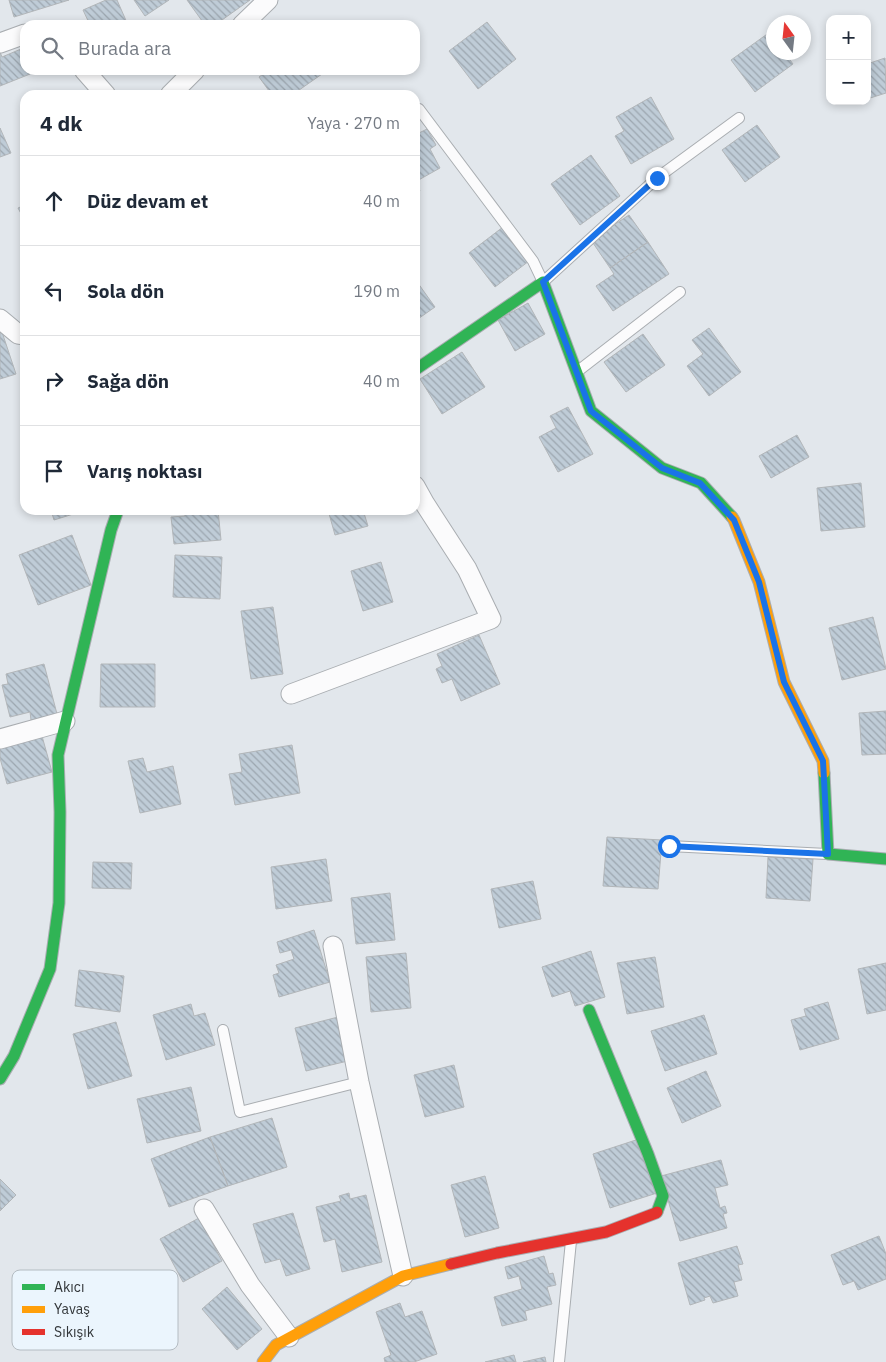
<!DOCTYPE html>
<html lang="tr">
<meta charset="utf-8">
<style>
:root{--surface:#fff;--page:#f6f6f7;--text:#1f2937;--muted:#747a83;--line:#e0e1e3}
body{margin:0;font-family:"IBM Plex Sans",sans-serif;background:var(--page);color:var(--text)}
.controls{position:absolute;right:15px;top:15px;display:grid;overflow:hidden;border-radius:10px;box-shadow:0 2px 8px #0003}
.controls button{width:45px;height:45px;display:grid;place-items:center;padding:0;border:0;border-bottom:1px solid var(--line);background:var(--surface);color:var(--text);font:25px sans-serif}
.compass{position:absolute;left:766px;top:15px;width:45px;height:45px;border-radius:50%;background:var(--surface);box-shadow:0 2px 8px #0003;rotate:345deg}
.stop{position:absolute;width:15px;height:15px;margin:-11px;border:4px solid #1a73e8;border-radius:50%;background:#fff}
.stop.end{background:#1a73e8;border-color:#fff;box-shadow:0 1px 5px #0008}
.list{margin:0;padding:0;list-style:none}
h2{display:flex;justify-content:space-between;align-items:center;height:65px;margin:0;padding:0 20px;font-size:21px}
h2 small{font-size:16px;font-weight:400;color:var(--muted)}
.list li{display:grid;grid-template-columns:32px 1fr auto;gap:15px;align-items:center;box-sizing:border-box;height:90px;padding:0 20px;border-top:1px solid var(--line)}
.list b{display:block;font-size:19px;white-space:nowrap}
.list em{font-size:16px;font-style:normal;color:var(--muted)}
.icon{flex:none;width:28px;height:28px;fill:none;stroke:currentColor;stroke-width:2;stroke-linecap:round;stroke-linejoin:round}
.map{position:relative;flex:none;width:886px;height:1362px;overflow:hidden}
.search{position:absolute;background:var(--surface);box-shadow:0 2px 8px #0003;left:20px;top:20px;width:400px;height:55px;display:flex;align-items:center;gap:12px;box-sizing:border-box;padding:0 18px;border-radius:15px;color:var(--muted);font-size:19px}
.panel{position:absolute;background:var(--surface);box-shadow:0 2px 8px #0003;left:20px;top:90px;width:400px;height:425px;border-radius:15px}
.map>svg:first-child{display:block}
</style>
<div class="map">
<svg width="886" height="1362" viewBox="0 0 886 1362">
<defs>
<pattern id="building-back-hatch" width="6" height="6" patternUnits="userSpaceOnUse" patternTransform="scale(1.25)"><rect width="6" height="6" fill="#bfccd7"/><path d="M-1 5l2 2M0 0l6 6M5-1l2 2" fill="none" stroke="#9ca6af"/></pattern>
</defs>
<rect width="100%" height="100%" fill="#e2e7ec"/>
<path fill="url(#building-back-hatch)" stroke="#b2b6b9" d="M9 0H69L14 17Z
M106 0H117L128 25H90L83 10Z
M134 0H169L145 16Z
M187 0H250L215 25H205Z
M487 22 516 59 478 89 449 51Z
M770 32 774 38V52H784L793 64 755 92 731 60Z
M21 49 25 60V70H29L30 74 0 86V52L2 57Z
M885 58 886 93 867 99V64Z
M269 70H320L322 74 292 95H272L259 77Z
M651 97 674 139 631 164 615 136 624 131 616 117Z
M757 125 780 157 745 182 722 150Z
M415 126 419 133 427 129 436 145 430 149 440 168 415 182 420 191 415 194Z
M0 128 11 153 0 157Z
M591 155 620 196 580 225 551 184Z
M25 205V221L18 208Z
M629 215 648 242 610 268 591 240Z
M503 227 529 261 495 287 469 253Z
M648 242 669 274 613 311 596 286 614 274 610 268Z
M415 279 435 307 415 321Z
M528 303 545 334 515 351 498 320Z
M0 326 16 374 0 379Z
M709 328 741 372 709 396 687 366 703 354 692 340Z
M643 334 665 365 626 392 604 362Z
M462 352 485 387 442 414 420 379Z
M568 407 593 454 558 472 539 437 556 428 550 416Z
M797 435 809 457 771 478 759 456Z
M861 483 865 527 821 531 817 488Z
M51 510H86L54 520Z
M184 510H218L221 540 174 544 171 517 185 516Z
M328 510H363L368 526 335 535Z
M72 535 91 585 38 605 19 555Z
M175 555 222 557 220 599 173 597Z
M381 562 393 602 363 611 351 571Z
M273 607 283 674 251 679 241 611Z
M873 617 886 669 842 680 829 628Z
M479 635 500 684 461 701 452 679 442 683 436 669 442 666 437 654Z
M44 664 57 714 31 720 30 712 10 717 2 685 8 684 6 674Z
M101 664H155V707H100Z
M886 711V754L862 755 859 713Z
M42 736 52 772 7 784 0 758V748Z
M292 745 300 793 235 805 229 774 242 772 239 754Z
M143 758 147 772 173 766 181 804 140 813 128 761Z
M607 837 662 840 658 889 603 886Z
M768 857 813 859 810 901 766 898Z
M326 859 332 901 276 909 271 867Z
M93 862 132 863 131 889 92 888Z
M533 881 541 919 499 928 491 889Z
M390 893 395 940 356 944 351 898Z
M314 930 330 982 279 997 273 975 279 973 276 965 294 959 291 950 280 953 277 942Z
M591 951 605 997 575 1006 570 991 552 997 542 967Z
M406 953 411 1008 371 1012 366 957Z
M655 957 664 1007 627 1014 617 963Z
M886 963V1010L867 1014 858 969Z
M79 970 124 976 120 1012 75 1006Z
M828 1002 839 1039 800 1050 791 1020 806 1016 804 1009Z
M191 1004 194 1016 205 1013 215 1045 166 1060 153 1015Z
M704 1015 717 1054 665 1071 651 1031Z
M342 1016 352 1060 306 1071 295 1028Z
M116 1022 132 1076 88 1089 73 1034Z
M454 1065 464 1107 425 1117 414 1075Z
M706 1071 721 1106 682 1123 667 1088Z
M191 1087 201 1131 147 1143 137 1099Z
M272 1118 287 1167 228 1186 210 1137Z
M210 1137 228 1186 169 1207 151 1159Z
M639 1139 657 1193 610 1208 593 1154Z
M721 1160 728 1185 715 1188 720 1208 725 1206 727 1213 723 1214 727 1228 680 1241 661 1176Z
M485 1176 499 1228 465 1237 451 1185Z
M0 1179 16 1195 0 1211Z
M349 1193 350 1199 366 1195 382 1262 342 1272 335 1239 324 1242 316 1207 341 1201 339 1196Z
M293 1213 310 1269 286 1276 280 1259 265 1263 253 1224Z
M199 1218 222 1261 183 1282 160 1239Z
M879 1236 886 1254V1279L858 1290 854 1281 843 1285 831 1255Z
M737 1246 743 1264 738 1265 742 1280 734 1282 738 1296 713 1303 710 1296 704 1298 705 1300 690 1305 678 1263Z
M544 1256 549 1274 553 1273 556 1285 547 1287 552 1304 525 1311 527 1320 502 1326 494 1297 522 1289 519 1276 508 1279 505 1267Z
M227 1287 262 1329 237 1350 202 1309Z
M400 1303 405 1317 422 1311 437 1354 414 1362H385L384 1358 391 1355 376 1312Z
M514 1355 516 1362H485Z
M545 1357 546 1362H523Z"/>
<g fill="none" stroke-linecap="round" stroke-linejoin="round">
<defs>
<path id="lane" d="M419 109 533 261 543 282 657 178 739 118
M578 371 680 292
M669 846 827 854
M223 1030 240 1112 359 1082
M559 1362 571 1241"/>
<path id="street" d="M242 25 268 0
M0 43 25 34
M84 70 106 95
M170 95 195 70
M0 319 18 334 25 335
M291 694 491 619 467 569 425 504 415 486
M0 739 65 721
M333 946 359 1082 403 1276
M204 1209 250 1285 289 1337"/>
<path id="fast" d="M415 370 543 282 591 411 662 468 701 483 732 517
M824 773 828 854 886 859
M589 1010 648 1154 663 1196 657 1212
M0 1079 14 1056 50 969 59 903 60 812 58 755 111 530 118 510"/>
<path id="slow" d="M732 517 734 520 759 582 784 682 823 761 824 773
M263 1362 276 1345 403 1276 451 1264"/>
<path id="jam" d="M451 1264 497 1253 606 1232 656 1213 657 1212"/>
</defs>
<use href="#lane" stroke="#a9adb1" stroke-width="12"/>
<use href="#street" stroke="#a9adb1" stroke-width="21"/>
<use href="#fast" stroke="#a9adb1" stroke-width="13"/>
<use href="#slow" stroke="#a9adb1" stroke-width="13"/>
<use href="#jam" stroke="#a9adb1" stroke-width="13"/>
<use href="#lane" stroke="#fbfbfc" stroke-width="10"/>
<use href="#street" stroke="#fbfbfc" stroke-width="19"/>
<use href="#fast" stroke="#30b455" stroke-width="11"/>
<use href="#slow" stroke="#ff9f0a" stroke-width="11"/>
<use href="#jam" stroke="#e5322d" stroke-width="11"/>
</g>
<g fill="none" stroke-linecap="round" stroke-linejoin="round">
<path stroke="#1a73e8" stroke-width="6" d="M657 178 543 282 591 411 662 468 700 483 734 520 759 582 784 682 823 761 828 854 669 846"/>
</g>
<rect x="12" y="1270" width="166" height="80" rx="8" fill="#ebf5fd" stroke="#b4bcc2" stroke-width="1"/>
<rect x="22" y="1284" width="23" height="6" fill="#30b455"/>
<rect x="22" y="1306" width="23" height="7" fill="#ff9f0a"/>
<rect x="22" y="1329" width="23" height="6" fill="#e5322d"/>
<g font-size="14" fill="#323639">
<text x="54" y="1292">Akıcı</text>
<text x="54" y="1314">Yavaş</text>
<text x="54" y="1337">Sıkışık</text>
</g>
</svg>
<div class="controls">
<button>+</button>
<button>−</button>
</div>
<svg class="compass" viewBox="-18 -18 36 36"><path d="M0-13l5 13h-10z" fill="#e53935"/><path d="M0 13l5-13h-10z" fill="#747a83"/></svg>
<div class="stop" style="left:669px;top:846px"></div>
<div class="stop end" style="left:657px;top:178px"></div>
<div class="search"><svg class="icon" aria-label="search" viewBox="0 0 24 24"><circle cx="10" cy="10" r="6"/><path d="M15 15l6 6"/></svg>Burada ara</div>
<section class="panel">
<h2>4 dk<small>Yaya · 270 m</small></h2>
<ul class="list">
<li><svg class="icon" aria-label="ahead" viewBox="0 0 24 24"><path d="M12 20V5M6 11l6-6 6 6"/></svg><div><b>Düz devam et</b></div><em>40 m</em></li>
<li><svg class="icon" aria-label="left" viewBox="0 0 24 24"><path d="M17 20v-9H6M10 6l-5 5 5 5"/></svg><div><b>Sola dön</b></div><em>190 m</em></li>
<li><svg class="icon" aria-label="right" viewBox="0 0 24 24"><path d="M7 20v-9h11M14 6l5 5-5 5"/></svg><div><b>Sağa dön</b></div><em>40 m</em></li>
<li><svg class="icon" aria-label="arrive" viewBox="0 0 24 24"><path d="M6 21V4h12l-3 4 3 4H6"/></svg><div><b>Varış noktası</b></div></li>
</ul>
</section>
</div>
